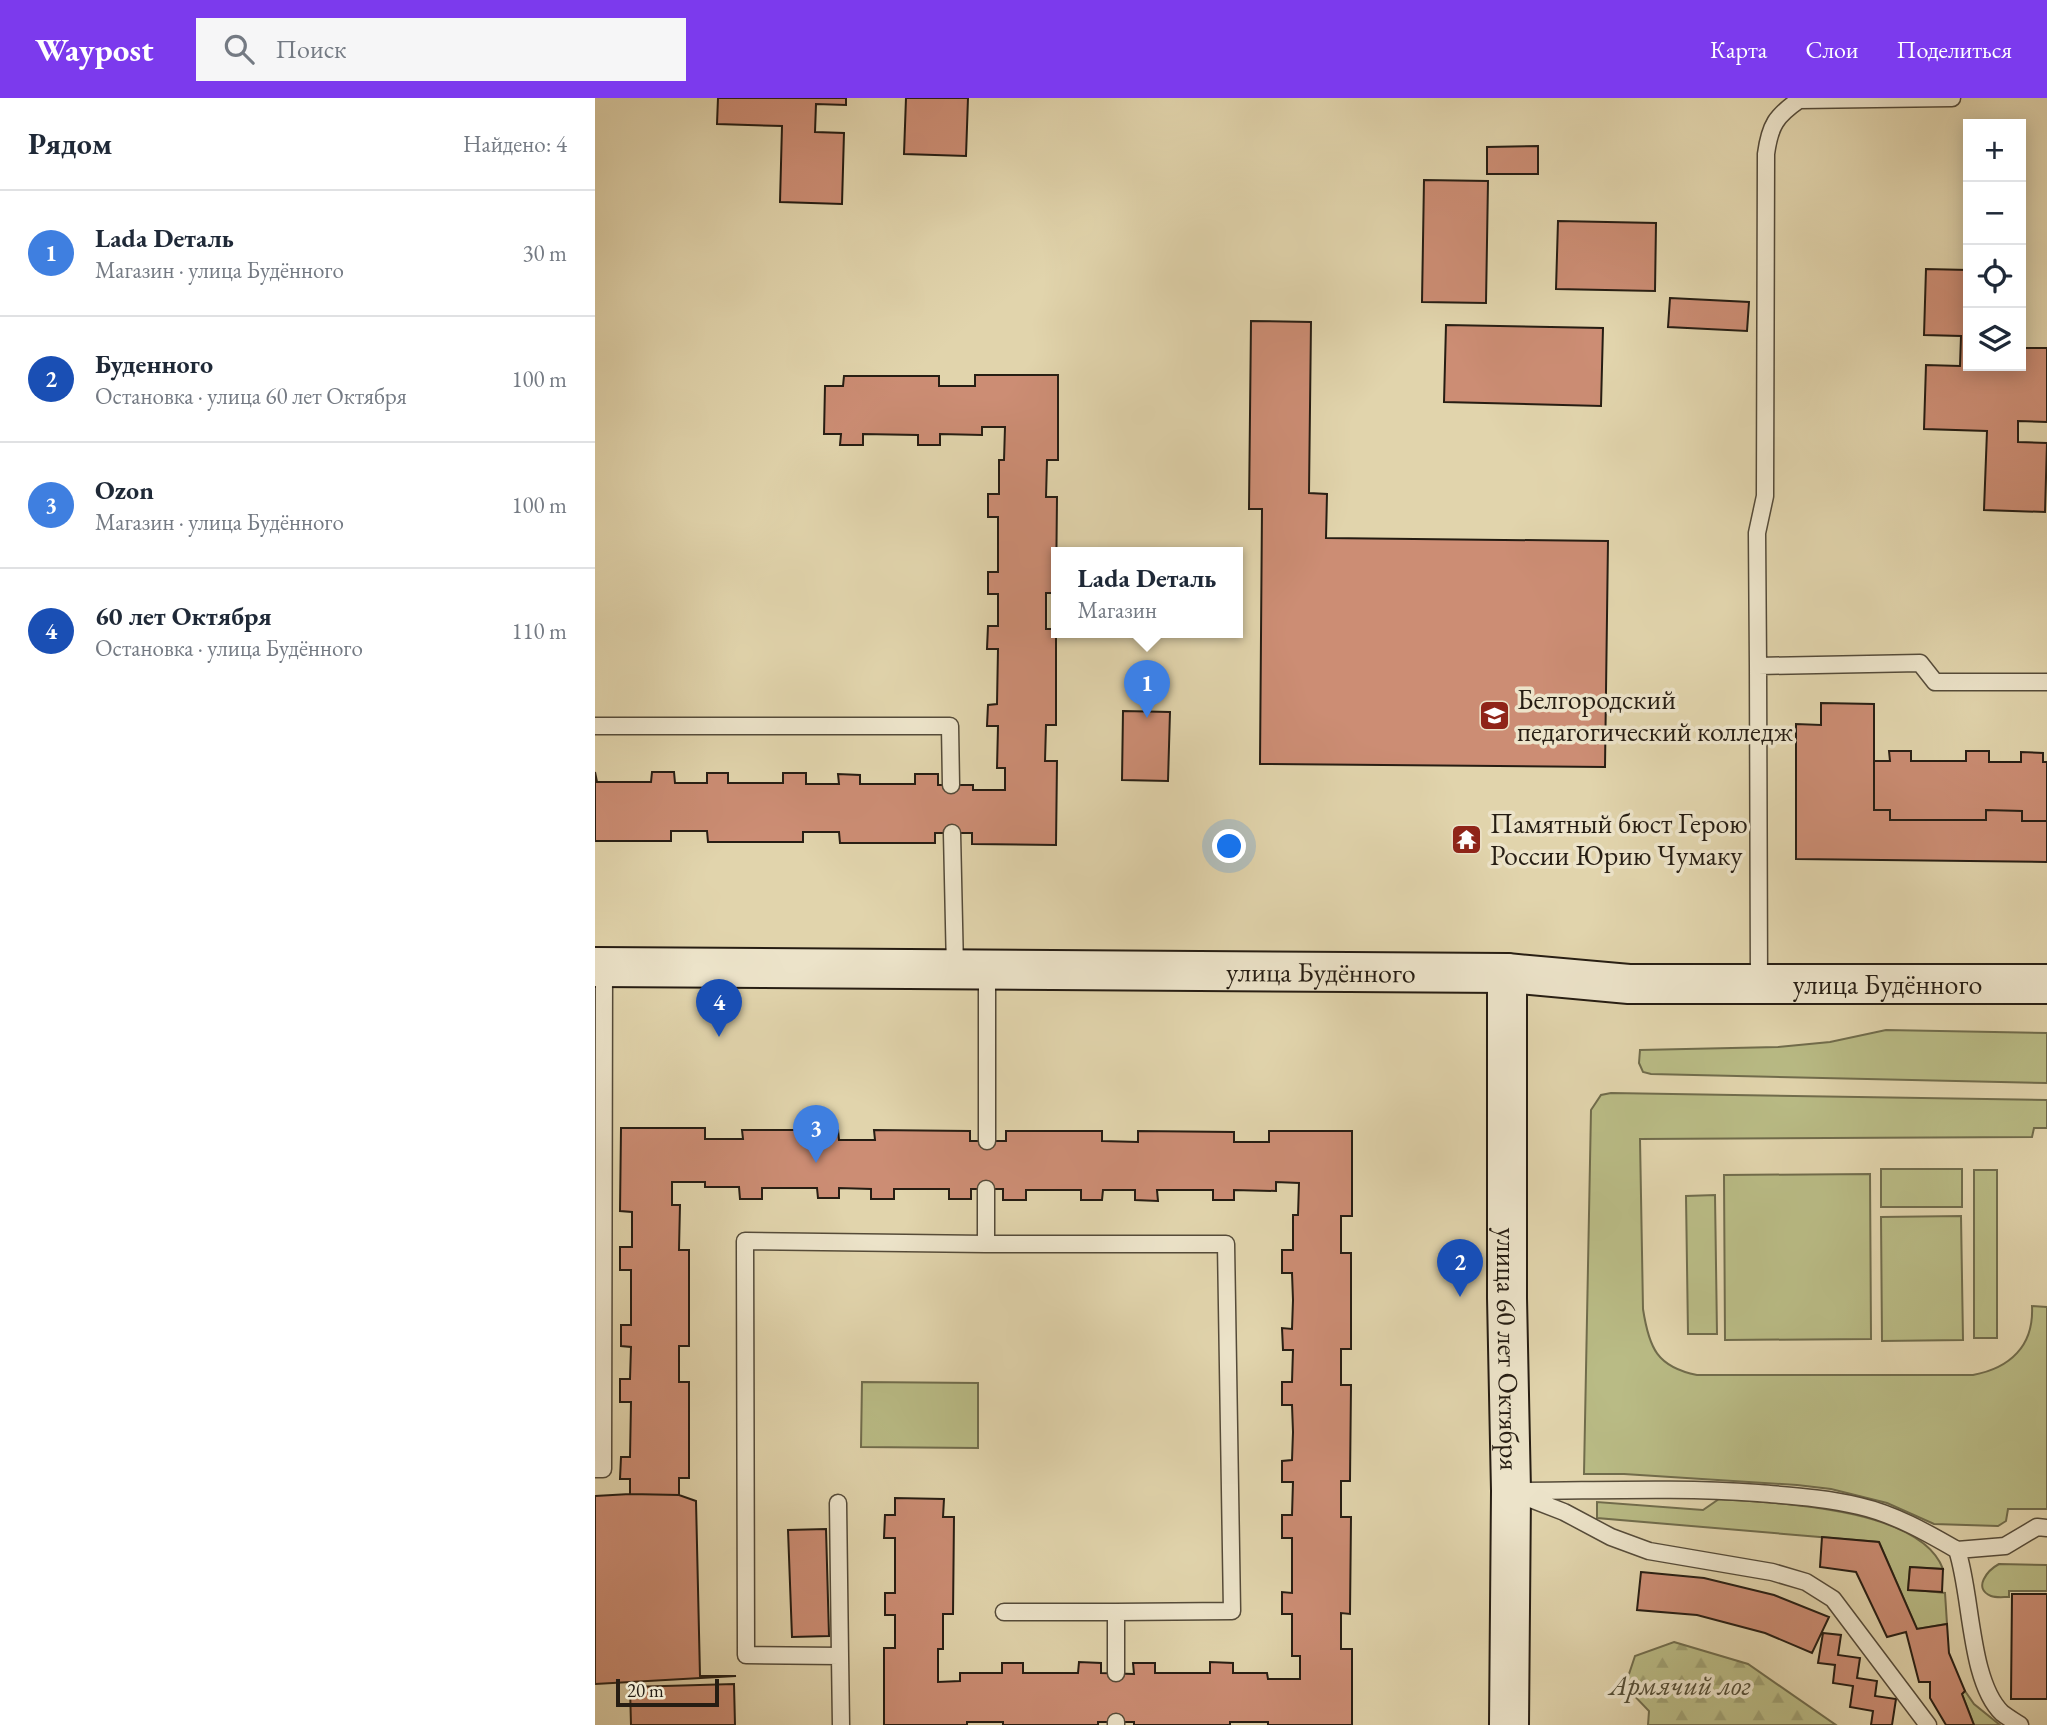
<!DOCTYPE html>
<html lang="ru">
<meta charset="utf-8">
<style>
:root{--surface:#fff;--page:#f6f6f7;--text:#1f2937;--muted:#747a83;--line:#e0e1e3;--accent:#7c3aed}
body{margin:0;font-family:"EB Garamond",serif;background:var(--page);color:var(--text)}
.controls{position:absolute;right:21px;top:21px;display:grid;overflow:hidden;border-radius:0px;box-shadow:0 4px 18px #0003}
.controls button{width:63px;height:63px;display:grid;place-items:center;padding:0;border:0;border-bottom:2px solid var(--line);background:var(--surface);color:var(--text);font:35px sans-serif}
.scale{position:absolute;left:21px;bottom:18px;width:103px;box-sizing:border-box;padding-left:7px;border:4px solid #261d13;border-top:0;font-size:19px;line-height:24px;white-space:nowrap;color:#261d13;-webkit-text-stroke:5px #ece3c9;paint-order:stroke}
.you{position:absolute;left:635px;top:749px;width:24px;height:24px;margin:-18px;border:5px solid #fff;border-radius:50%;background:#1a73e8;box-shadow:0 0 0 10px #1a73e833}
.badge{display:grid;place-items:center;width:46px;height:46px;border-radius:50%;background:var(--accent);color:#fff;font-size:23px;font-weight:700}
.pin{position:absolute;translate:-50% -58px;filter:drop-shadow(0 2px 4px #0008)}
.pin::after{content:'';position:absolute;top:37px;width:24px;height:21px;background:inherit;clip-path:polygon(0 0,100% 0,50% 100%)}
.popup{position:absolute;left:456px;top:449px;width:192px;height:91px;box-sizing:border-box;display:grid;place-content:center;border-radius:0px;background:var(--surface);filter:drop-shadow(0 2px 5px #0005);font-size:23px;white-space:nowrap;color:var(--muted)}
.popup b{font-size:26px;color:var(--text)}
.popup::after{content:'';position:absolute;left:50%;top:100%;margin-left:-14px;border:14px solid transparent;border-top-color:var(--surface)}
.list{margin:0;padding:0;list-style:none}
h2{display:flex;justify-content:space-between;align-items:center;height:91px;margin:0;padding:0 28px;font-size:30px}
h2 small{font-size:23px;font-weight:400;color:var(--muted)}
.list li{display:grid;grid-template-columns:46px 1fr auto;gap:21px;align-items:center;box-sizing:border-box;height:126px;padding:0 28px;border-top:2px solid var(--line)}
.list b{display:block;font-size:26px;white-space:nowrap}
.list p{margin:0;font-size:23px;white-space:nowrap;color:var(--muted)}
.list em{font-size:23px;font-style:normal;color:var(--muted)}
.icon{flex:none;width:38px;height:38px;fill:none;stroke:currentColor;stroke-width:2;stroke-linecap:round;stroke-linejoin:round}
.map{position:relative;flex:none;width:1452px;height:1627px;overflow:hidden}
header{display:flex;align-items:center;gap:42px;box-sizing:border-box;height:98px;padding:0 35px;background:var(--accent);color:#fff}
header strong{font-size:33px}
nav{display:flex;gap:38px;margin-inline-start:auto;font-size:24px}
.search{width:490px;height:63px;background:var(--page);display:flex;align-items:center;gap:18px;box-sizing:border-box;padding:0 24px;border-radius:0px;color:var(--muted);font-size:26px}
main{display:flex}
aside{flex:1;background:var(--surface)}
.map>svg:first-child{display:block}
</style>
<header>
<strong>Waypost</strong>
<div class="search"><svg class="icon" aria-label="search" viewBox="0 0 24 24"><circle cx="10" cy="10" r="6"/><path d="M15 15l6 6"/></svg>Поиск</div>
<nav><a>Карта</a><a>Слои</a><a>Поделиться</a></nav>
</header>
<main>
<aside>
<h2>Рядом<small>Найдено: 4</small></h2>
<ul class="list">
<li><span class="badge" style="background:#3f7fe0">1</span><div><b>Lada Dеталь</b><p>Магазин · улица Будённого</p></div><em>30 m</em></li>
<li><span class="badge" style="background:#1a4fb4">2</span><div><b>Буденного</b><p>Остановка · улица 60 лет Октября</p></div><em>100 m</em></li>
<li><span class="badge" style="background:#3f7fe0">3</span><div><b>Ozon</b><p>Магазин · улица Будённого</p></div><em>100 m</em></li>
<li><span class="badge" style="background:#1a4fb4">4</span><div><b>60 лет Октября</b><p>Остановка · улица Будённого</p></div><em>110 m</em></li>
</ul>
</aside>
<div class="map">
<svg width="1452" height="1627" viewBox="0 0 1452 1627">
<defs>
<pattern id="forest-firs" width="22" height="20" patternUnits="userSpaceOnUse" patternTransform="scale(1.75)"><rect width="22" height="20" fill="#b9bb85"/><path d="M5 1l3.5 6h-7zM16 11l3.5 6h-7z" fill="#9fa072"/></pattern>
</defs>
<rect width="100%" height="100%" fill="#e1d4ac"/>
<filter id="stains"><feTurbulence type="fractalNoise" baseFrequency=".00286" numOctaves="4"/><feColorMatrix values="0 0 0 0 .2 0 0 0 0 .09 0 0 0 0 .02 0 0 0 .5 -.17"/></filter>
<radialGradient id="worn" r=".72"><stop offset=".6" stop-color="#630" stop-opacity="0"/><stop offset="1" stop-color="#630" stop-opacity=".3"/></radialGradient>
<path fill="#b9bb85" stroke="#706c4c" stroke-width="2" d="M1291 932 1452 935V985L1056 976 1048 974 1044 965 1045 952 1183 949 1235 944Z
M1016 995 1452 1002V1030H1439L1437 1039 1045 1041 1048 1211C1054 1250 1062 1269 1102 1277H1378C1415 1270 1439 1248 1437 1208L1452 1209V1411H1413L1411 1423 1403 1428 1339 1426 1292 1405 1236 1391 1202 1387 1029 1376H989L996 1012 1006 997Z
M1286 1071H1367V1109H1286Z
M1379 1072H1402V1240H1379Z
M1275 1076 1276 1241 1130 1242 1129 1077Z
M1120 1097 1122 1236H1093L1091 1098Z
M1366 1118 1368 1242 1287 1243 1286 1119Z
M267 1284 383 1285V1350L266 1349Z
M1124 1401C1180 1405 1325 1409 1348 1471L1315 1469 1313 1491 1350 1495 1352 1526 1322 1531 1284 1444 1002 1420V1404L1108 1412Z
M1404 1466 1452 1467V1493H1414V1499C1408 1499 1401 1500 1396 1498 1377 1490 1393 1472 1404 1466Z
M1370 1593 1379 1606 1405 1627H1379L1367 1596Z"/>
<path fill="url(#forest-firs)" stroke="#706c4c" stroke-width="2" d="M1079 1544 1153 1566 1241 1627H1053L1054 1613 1030 1588 1040 1558Z"/>
<path fill="#cc8d74" stroke="#261d13" stroke-width="2" d="M123 0H251V7L221 6 220 34 249 35 247 106 185 104 187 28 122 26Z
M311 0H373L371 58 309 56Z
M943 48V76H892V49Z
M829 82 893 83 891 205 827 204Z
M963 123 1061 125 1060 193 961 191Z
M1331 171 1373 172V268H1426V250H1452V324L1423 323V344L1452 345 1450 414 1389 412 1392 333 1329 331 1331 267 1365 268 1366 238 1329 237Z
M1075 200 1154 204 1152 233 1073 229Z
M656 223 716 224 714 395 732 396 731 440 1013 443 1010 669 665 666 667 411H654Z
M851 227 1008 230 1006 308 849 304Z
M380 277H463V362H452L451 399H462L461 495H451V531H461V627H451L450 663H462L461 747 377 746V735H340V745H245L244 734H208V744H113L112 733H76V743H0V674L2 684H56L57 674H79L80 685H112V675H133V685H188V675H211V686H244L243 676 265 677V686H320V676H343V687H378V692H410V670H402L403 628H392L393 607 402 606 403 551H392L393 528H403V496H393V474H403V419H393V396H404V362H409L410 329H387V337L345 336V347H323V337L268 336V347H245L246 336H229L230 288H248L249 278H344V288H380Z
M1226 605 1279 606V712H1295V722H1391V712L1427 713V723H1452V764L1201 761V626L1226 627Z
M528 613 575 614 573 683 527 682Z
M1294 653H1316V663H1371V653H1394V664H1426V654L1448 655V664H1452V723H1427V713L1391 712V722H1295V712H1279V663H1295Z
M26 1030H110V1041H148L147 1032H243L244 1042H280L279 1032 375 1033V1043H411V1033H507V1043L543 1044V1033L639 1034V1044H674V1033H757V1118H746V1155H756V1251H746V1287H756L755 1383H746V1419H756L755 1516 746 1515V1551H757V1627H673V1624H635V1627H539V1624H503V1627H408V1624H372V1627H289V1550H300V1517H290V1495H300V1440H289L290 1417H300V1400L349 1401 348 1419H359L358 1516H348V1551H343V1584L365 1583V1575H407V1565H428V1575H483L484 1564 506 1565V1575L539 1576 538 1565H560V1575H615V1564L638 1565V1575H672L673 1581H705V1558H697V1516H687V1494L697 1495V1440H687V1417H697L698 1384H687V1363L697 1362 698 1334 697 1307H687V1284H697L698 1252H688L687 1230 697 1231 698 1202 697 1175H687V1152H698V1117H703L704 1085 681 1084V1093L639 1092V1102H618V1092H562L563 1103 540 1102V1092H508L507 1102H486V1092H431V1102H408V1091H376V1101H354V1091H299V1101H276V1091L244 1090V1100H223L222 1090H167V1101H145L144 1089H110V1084H77V1107H85L84 1152H94V1248H84V1284H94V1380H84V1397L35 1396V1381H25L26 1359H35L36 1304H25V1281H35L36 1249 26 1248V1227H36V1172H25V1149H37V1114L25 1113Z
M35 1396 84 1397 101 1403 105 1578H141L0 1586V1398Z
M231 1431 234 1538 197 1539 193 1432Z
M1227 1439 1284 1444 1322 1531 1352 1526 1354 1555 1370 1593 1367 1596 1379 1627H1351L1335 1600V1584H1324L1311 1534 1292 1539 1261 1474 1225 1469Z
M1315 1469 1348 1471 1347 1494 1313 1492Z
M1046 1474 1109 1480 1179 1497 1234 1519 1217 1555 1170 1535 1102 1517 1042 1512Z
M1417 1496H1452V1601H1416Z
M1228 1535 1246 1537 1243 1557 1265 1560 1262 1580 1282 1583 1280 1598 1301 1601 1297 1627H1276L1278 1613 1255 1609 1258 1588 1238 1585 1240 1567 1223 1565Z
M139 1586 140 1627H36L35 1589Z"/>
<g fill="none" stroke-linecap="round" stroke-linejoin="round">
<defs>
<path id="lane" d="M1163 568 1162 435 1170 398 1171 56C1175 27 1181 18 1204 2L1357 0
M0 628H355L356 687
M357 735 360 871
M1164 886 1163 568 1325 565 1340 584H1452
M392 1043V872
M391 1146V1091
M0 1371H8L9 869
M916 1393C999 1393 1081 1389 1163 1395 1197 1398 1231 1400 1264 1408 1299 1416 1331 1434 1362 1452 1377 1496 1374 1583 1407 1615 1412 1619 1419 1623 1425 1627
M925 1397 969 1414 1016 1439 1054 1453 1177 1474 1211 1484 1238 1501 1333 1627
M243 1405 245 1558
M1362 1452 1410 1448 1442 1429 1452 1430
M409 1514H521
M521 1624V1627
M246 1627 245 1558 151 1557 150 1143 391 1146H631L637 1513 521 1514V1575"/>
<g id="secondary">
<path id="s1" d="M0 869 912 875 1034 886H1452"/>
<path id="s2" d="M912 875V1200L916 1393 914 1627"/>
</g>
</defs>
<use href="#lane" stroke="#554b39" stroke-width="19"/>
<use href="#secondary" stroke="#261d13" stroke-width="42"/>
<use href="#lane" stroke="#ece3c9" stroke-width="16"/>
<use href="#secondary" stroke="#ece3c9" stroke-width="38"/>
</g>
<defs>
<symbol id="university-square" viewBox="-11 -11 22 22"><rect x="-9" y="-9" width="18" height="18" rx="4" fill="#8f2418" stroke="#ece3c9"/><path d="M0-5L7-2L0 1L-7-2ZM-4 1L0 2.5L4 1V4Q0 6-4 4Z" fill="#fff"/></symbol>
<symbol id="temple-square" viewBox="-11 -11 22 22"><rect x="-9" y="-9" width="18" height="18" rx="4" fill="#8f2418" stroke="#ece3c9"/><path d="M0-6L5-2H3V0L6.5 2.5H4V6H1.5V3h-3V6H-4V2.5H-6.5L-3 0V-2H-5Z" fill="#fff"/></symbol>
</defs>
<g fill-rule="evenodd">
<use href="#university-square" x="882" y="600" width="35" height="35"/>
<use href="#temple-square" x="854" y="724" width="35" height="35"/>
</g>
<g text-anchor="middle" dominant-baseline="central" stroke-width="7" stroke-linejoin="round" paint-order="stroke">
<g font-size="28" fill="#261d13" stroke="#ece3c9" text-anchor="start">
<text x="922" y="601">Белгородский<tspan x="922" dy="32">педагогический колледж</tspan></text>
<text x="895" y="725">Памятный бюст Герою<tspan x="895" dy="32">России Юрию Чумаку</tspan></text>
</g>
<g font-size="28" fill="#261d13" stroke="#ece3c9">
<text stroke="none"><textPath href="#s1" startOffset="726">улица Будённого</textPath></text>
<text stroke="none"><textPath href="#s1" startOffset="1293">улица Будённого</textPath></text>
<text stroke="none"><textPath href="#s2" startOffset="376">улица 60 лет Октября</textPath></text>
</g>
<g font-size="28" font-style="italic" fill="#524c35" stroke="#ece3c9">
<text x="1085" y="1587">Армячий лог</text>
</g>
</g>
<rect width="100%" height="100%" filter="url(#stains)"/>
<rect width="100%" height="100%" fill="url(#worn)"/>
</svg>
<div class="controls">
<button>+</button>
<button>−</button>
<button><svg class="icon" aria-label="locate" viewBox="0 0 24 24"><circle cx="12" cy="12" r="6"/><path d="M12 2v4M12 18v4M2 12h4M18 12h4"/></svg></button>
<button><svg class="icon" aria-label="layers" viewBox="0 0 24 24"><path d="M12 4l9 5-9 5-9-5zM3 14l9 5 9-5"/></svg></button>
</div>
<div class="scale">20 m</div>
<div class="you"></div>
<div class="pin badge" style="left:552px;top:620px;background:#3f7fe0">1</div>
<div class="popup"><b>Lada Dеталь</b>Магазин</div>
<div class="pin badge" style="left:865px;top:1199px;background:#1a4fb4">2</div>
<div class="pin badge" style="left:221px;top:1065px;background:#3f7fe0">3</div>
<div class="pin badge" style="left:124px;top:939px;background:#1a4fb4">4</div>
</div>
</main>
